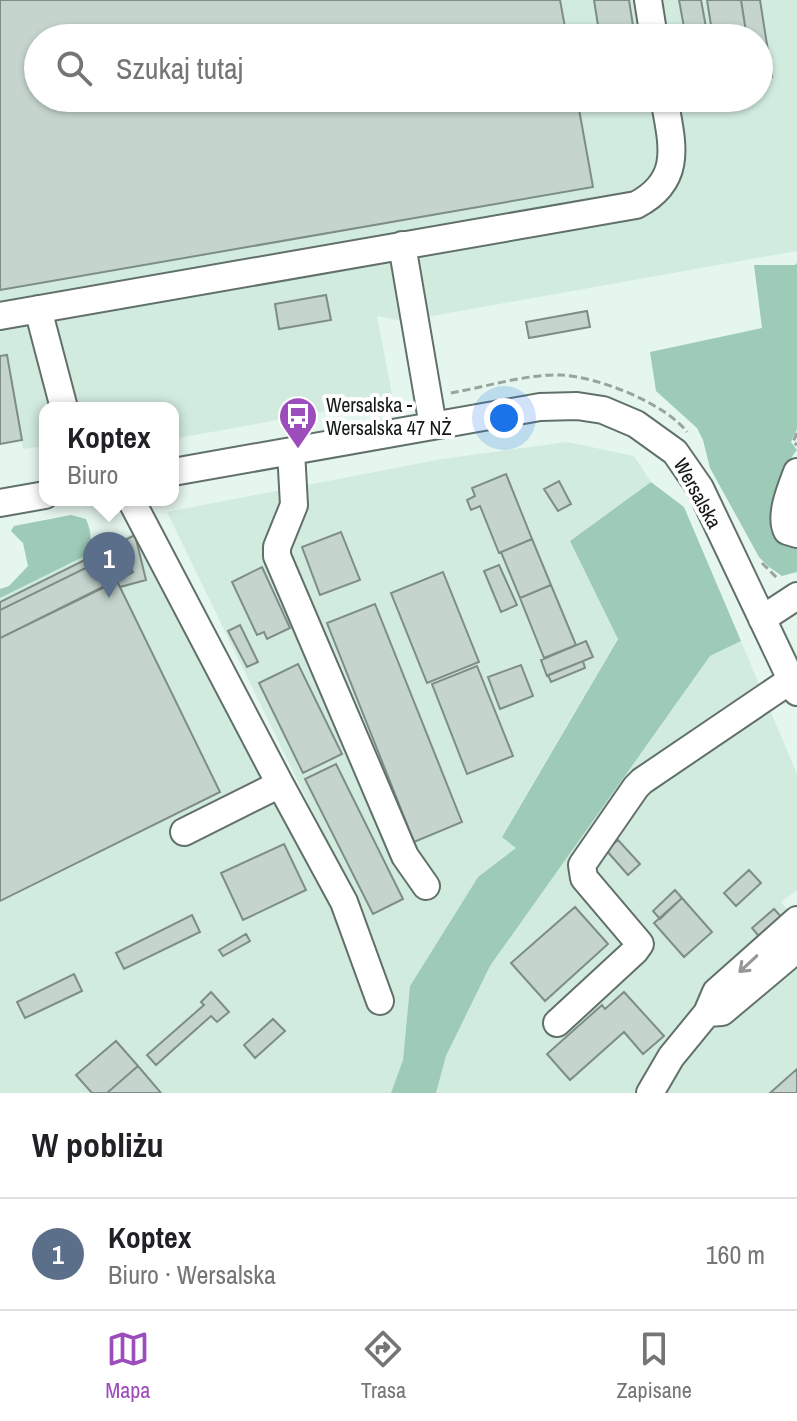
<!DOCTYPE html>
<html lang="pl">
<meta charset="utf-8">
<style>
:root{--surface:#fff;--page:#f6f6f6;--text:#202124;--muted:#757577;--line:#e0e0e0;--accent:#9d4cbb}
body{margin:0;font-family:"Archivo Narrow",sans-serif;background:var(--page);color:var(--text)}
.you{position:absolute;left:504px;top:418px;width:28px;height:28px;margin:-20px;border:6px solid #fff;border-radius:50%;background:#1a73e8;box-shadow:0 0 0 12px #1a73e833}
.badge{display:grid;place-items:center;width:52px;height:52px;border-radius:50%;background:var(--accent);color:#fff;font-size:26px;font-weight:700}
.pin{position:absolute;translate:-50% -66px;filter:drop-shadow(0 2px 4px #0008)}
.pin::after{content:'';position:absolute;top:42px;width:28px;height:24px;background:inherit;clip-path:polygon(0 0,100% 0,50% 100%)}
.popup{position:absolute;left:39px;top:402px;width:140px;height:104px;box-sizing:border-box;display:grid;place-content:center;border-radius:16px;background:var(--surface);filter:drop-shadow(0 2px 6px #0005);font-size:26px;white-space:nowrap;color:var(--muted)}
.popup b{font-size:30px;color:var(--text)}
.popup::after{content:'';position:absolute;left:50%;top:100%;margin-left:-16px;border:16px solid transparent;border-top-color:var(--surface)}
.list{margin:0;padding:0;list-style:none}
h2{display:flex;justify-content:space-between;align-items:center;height:104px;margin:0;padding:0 32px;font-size:34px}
h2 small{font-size:26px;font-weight:400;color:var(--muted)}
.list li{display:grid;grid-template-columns:52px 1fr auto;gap:24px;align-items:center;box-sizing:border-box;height:112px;padding:0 32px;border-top:2px solid var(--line)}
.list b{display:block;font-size:30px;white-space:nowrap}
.list p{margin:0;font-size:26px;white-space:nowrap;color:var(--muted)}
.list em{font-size:26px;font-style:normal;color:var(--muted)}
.icon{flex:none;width:44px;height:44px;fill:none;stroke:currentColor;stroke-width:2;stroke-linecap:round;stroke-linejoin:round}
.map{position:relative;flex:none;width:797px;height:1093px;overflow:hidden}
.search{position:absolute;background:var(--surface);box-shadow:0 2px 6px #0004;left:24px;right:24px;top:24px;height:88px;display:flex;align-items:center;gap:20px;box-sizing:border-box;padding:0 28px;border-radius:44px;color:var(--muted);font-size:30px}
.sheet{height:216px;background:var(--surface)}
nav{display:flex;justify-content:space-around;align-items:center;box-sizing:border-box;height:112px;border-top:2px solid var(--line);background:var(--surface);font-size:22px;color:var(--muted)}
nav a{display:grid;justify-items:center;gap:4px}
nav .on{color:var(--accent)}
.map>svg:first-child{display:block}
</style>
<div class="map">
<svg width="797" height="1093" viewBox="0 0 797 1093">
<rect width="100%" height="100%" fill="#e5f6ee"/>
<path fill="#d2ebdf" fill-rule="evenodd" d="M0 0H797V251L415 319 397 320 377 316 393 399 173 439V408H45V446L23 449 7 355 0 356ZM38 38H759V98H38Z
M567 442 634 456 651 482 570 541 618 638 502 836 516 848 478 877 410 986 403 1060 391 1093H0V598L141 529 353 895 167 512 442 459Z
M741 641 797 774V890L781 902 797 920V1093H436L446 1056 490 966 710 656Z"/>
<path fill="#9ecbb7" d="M797 263V429L791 442 797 450C786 461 767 515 771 531 774 543 786 547 797 547V572L782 576 769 567 759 557 710 468 703 440 697 428 656 391 650 352 762 328 754 265H795Z
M651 482 684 507 741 641 710 656 490 966 446 1056 436 1093H391L403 1060 410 986 478 877 516 848 502 837 618 639 570 541Z
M71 515 86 519C92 533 93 545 83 557L0 598V589L9 586 28 566 23 543 11 531 14 526Z"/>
<path fill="#c5d5ce" stroke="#7e8d86" stroke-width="2" d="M0 0H560L567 38H38V98H577L593 187 0 290Z
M594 0H629L635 38H600Z
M679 0H701L708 38H686Z
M707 0H741L747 38H713Z
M741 0H760L772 77 759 79V38H747Z
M326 295 331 320 279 329 275 304Z
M587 311 590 327 529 338 526 322Z
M7 355 22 440 0 444V356Z
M506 474 532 539 499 553 480 506 471 510 467 500 475 496 472 488Z
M559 481 571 504 558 511 544 489Z
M341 532 360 580 320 595 302 547Z
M135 535 146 580 120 587 117 581 133 572 122 550 0 610V602Z
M532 539 551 585 520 598 501 552Z
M122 550 133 572 0 638V610Z
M499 565 517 605 501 612 484 571Z
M262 567 290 628 267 639 264 632 257 635 232 582Z
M443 572 479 662 427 683 391 593Z
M117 581 220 792 0 901V638Z
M551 585 576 645 544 658 520 598Z
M375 604 462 822 414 842 327 623Z
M240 625 258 662 247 667 228 631Z
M586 641 593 657 547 676 541 660Z
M583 661 585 668 551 682 548 675Z
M298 664 342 754 303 773 259 683Z
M521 665 533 696 500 709 488 677Z
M477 666 513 756 467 774 432 684Z
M336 764 403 899 373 914 305 779Z
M618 840 640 864 628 875 606 850Z
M284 844 306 890 243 920 221 873Z
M749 870 761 883 736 906 724 893Z
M675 890 682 898 660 919 653 911Z
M682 898 712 932 684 957 654 923Z
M575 907 608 944 545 1001 511 963Z
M774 909 785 921 763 941 752 928Z
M192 915 200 932 124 969 116 953Z
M246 934 250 941 223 956 219 950Z
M74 974 82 991 25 1018 17 1002Z
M211 992 229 1012 217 1022 211 1016 156 1065 147 1055 204 1005 201 1002Z
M624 992 664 1036 643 1054 624 1032 570 1080 547 1054 602 1005 605 1009Z
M273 1019 285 1031 255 1058 244 1045Z
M116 1041 138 1066 107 1093H92L76 1075Z
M138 1066 161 1093H107Z
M797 1069V1093H770Z"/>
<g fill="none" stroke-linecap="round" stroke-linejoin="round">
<defs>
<path id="minor" d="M648 0 654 38
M402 245 433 426
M38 309 64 408
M0 316 636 205C684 180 672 143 664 98
M291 451 294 505 277 547V556L405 856 426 886
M173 472 540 407 577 406 603 410 636 424 675 452 700 488 797 692
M797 472C791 488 779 516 787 531L797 534
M131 500 280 784 184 832
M0 503 45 495
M762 619 797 596
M280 784 344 902 380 1001
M707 1013 722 1012 797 949
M557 1023 635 951 640 944 584 878 582 865 636 787 642 781 791 680
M650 1093 671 1057 707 1013 716 992 797 920"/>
</defs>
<use href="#minor" stroke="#62706a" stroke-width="30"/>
<path stroke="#98a49f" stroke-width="3" stroke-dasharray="8 4" stroke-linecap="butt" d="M451 393C485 387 527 374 560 375 596 376 665 403 687 432
M797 433 793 442 797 445
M762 563 779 580"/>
<use href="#minor" stroke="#fff" stroke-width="26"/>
</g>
<defs><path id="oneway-shaft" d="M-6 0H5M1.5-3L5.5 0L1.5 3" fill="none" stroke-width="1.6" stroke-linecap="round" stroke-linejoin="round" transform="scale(2)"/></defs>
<use stroke="#959796" href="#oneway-shaft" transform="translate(748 964) rotate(137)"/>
<defs>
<symbol id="bus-pin" viewBox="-11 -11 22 30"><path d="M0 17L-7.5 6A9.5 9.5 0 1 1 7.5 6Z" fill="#9d4cbb" stroke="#fefefe"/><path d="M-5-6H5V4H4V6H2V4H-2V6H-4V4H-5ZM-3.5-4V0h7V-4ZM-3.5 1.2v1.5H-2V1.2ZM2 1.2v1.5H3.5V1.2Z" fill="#fff"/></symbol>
</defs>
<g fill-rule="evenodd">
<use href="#bus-pin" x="276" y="394" width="44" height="60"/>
</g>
<g text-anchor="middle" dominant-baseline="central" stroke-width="8" stroke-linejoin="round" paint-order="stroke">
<g font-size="20" fill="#131816" stroke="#fefefe" text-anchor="start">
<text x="326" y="404">Wersalska -<tspan x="326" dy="23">Wersalska 47 NŻ</tspan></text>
</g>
<g font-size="20" fill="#131816" stroke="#fefefe">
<text transform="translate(698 493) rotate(61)">Wersalska</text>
</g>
</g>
</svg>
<div class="you"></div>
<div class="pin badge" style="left:109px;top:598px;background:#5c6f8a">1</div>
<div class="popup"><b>Koptex</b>Biuro</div>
<div class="search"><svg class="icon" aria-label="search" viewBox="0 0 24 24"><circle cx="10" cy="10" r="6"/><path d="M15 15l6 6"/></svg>Szukaj tutaj</div>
</div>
<section class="sheet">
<h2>W pobliżu<small></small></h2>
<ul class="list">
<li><span class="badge" style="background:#5c6f8a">1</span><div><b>Koptex</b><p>Biuro · Wersalska</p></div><em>160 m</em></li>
</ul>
</section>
<nav>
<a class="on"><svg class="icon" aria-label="map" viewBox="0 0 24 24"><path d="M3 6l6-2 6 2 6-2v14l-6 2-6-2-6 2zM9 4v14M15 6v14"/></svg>Mapa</a>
<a><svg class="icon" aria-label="directions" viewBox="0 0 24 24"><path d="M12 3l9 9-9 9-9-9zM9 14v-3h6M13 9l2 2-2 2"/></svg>Trasa</a>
<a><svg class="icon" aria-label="saved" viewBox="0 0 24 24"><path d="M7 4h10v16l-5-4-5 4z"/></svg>Zapisane</a>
</nav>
